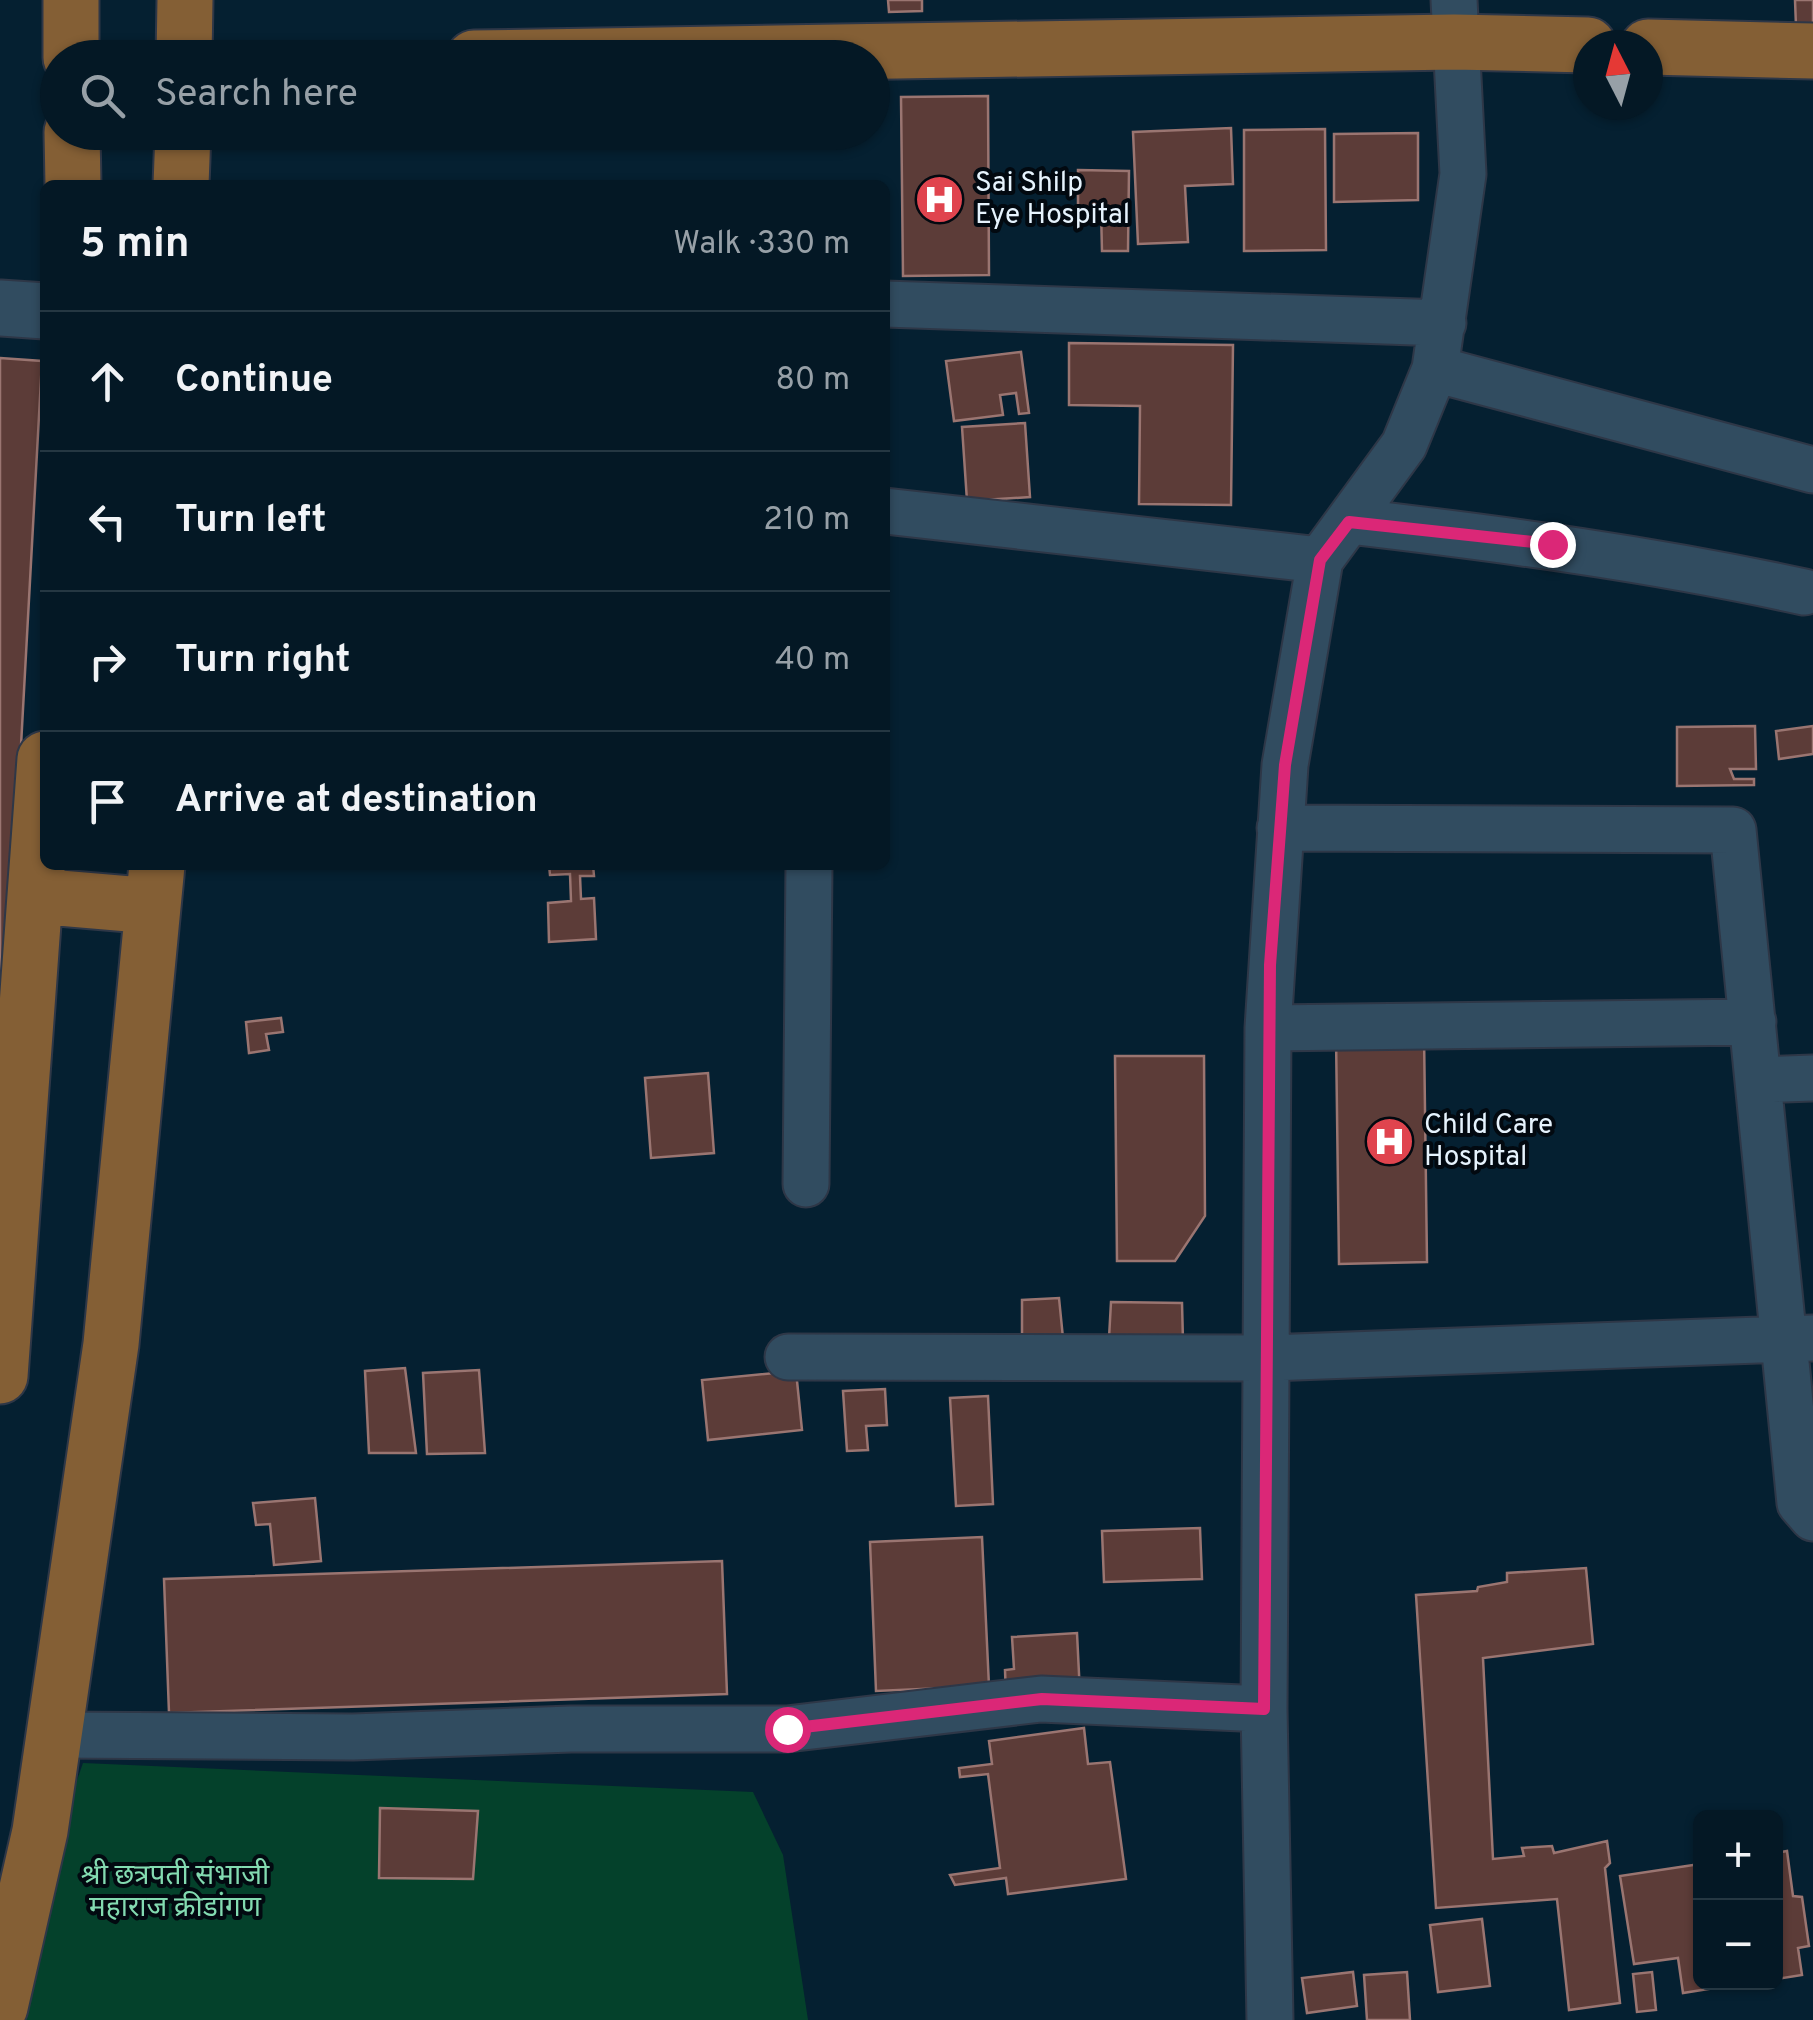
<!DOCTYPE html>
<meta charset="utf-8">
<style>
:root{--surface:#041825;--page:#0d212d;--text:#f1f3f6;--muted:#97a0a7;--line:#253742}
body{margin:0;font-family:Overpass,"Noto Sans Devanagari",sans-serif;background:var(--page);color:var(--text)}
.controls{position:absolute;right:30px;bottom:30px;display:grid;overflow:hidden;border-radius:15px;box-shadow:0 2px 8px #0004}
.controls button{width:90px;height:90px;display:grid;place-items:center;padding:0;border:0;border-bottom:2px solid var(--line);background:var(--surface);color:var(--text);font:50px sans-serif}
.compass{position:absolute;left:1573px;top:30px;width:90px;height:90px;border-radius:50%;background:var(--surface);box-shadow:0 2px 8px #0004;rotate:354deg}
.stop{position:absolute;width:30px;height:30px;margin:-22px;border:8px solid #db2777;border-radius:50%;background:#fff}
.stop.end{background:#db2777;border-color:#fff;box-shadow:0 2px 10px #0008}
.list{margin:0;padding:0;list-style:none}
h2{display:flex;justify-content:space-between;align-items:center;height:130px;margin:0;padding:0 40px;font-size:42px}
h2 small{font-size:32px;font-weight:400;color:var(--muted)}
.list li{display:grid;grid-template-columns:65px 1fr auto;gap:30px;align-items:center;box-sizing:border-box;height:140px;padding:0 40px;border-top:2px solid var(--line)}
.list b{display:block;font-size:38px;white-space:nowrap}
.list em{font-size:32px;font-style:normal;color:var(--muted)}
.icon{flex:none;width:55px;height:55px;fill:none;stroke:currentColor;stroke-width:2;stroke-linecap:round;stroke-linejoin:round}
.map{position:relative;flex:none;width:1813px;height:2020px;overflow:hidden}
.search{position:absolute;background:var(--surface);box-shadow:0 2px 8px #0004;left:40px;top:40px;width:850px;height:110px;display:flex;align-items:center;gap:25px;box-sizing:border-box;padding:0 35px;border-radius:55px;color:var(--muted);font-size:38px}
.panel{position:absolute;background:var(--surface);box-shadow:0 2px 8px #0004;left:40px;top:180px;width:850px;height:690px;border-radius:15px}
.map>svg:first-child{display:block}
</style>
<div class="map">
<svg width="1813" height="2020" viewBox="0 0 1813 2020">
<rect width="100%" height="100%" fill="#052031"/>
<path fill="#04412b" d="M83 1763 753 1792 783 1855 808 2020H20L53 1849Z"/>
<path fill="#5c3c38" stroke="#9a7571" stroke-width="2.5" d="M888 0H922V11L889 12Z
M1795 0H1813V25L1796 26Z
M988 96 989 275 903 276 901 97Z
M1231 128 1233 184 1185 186 1188 242 1138 244 1133 132Z
M1325 129 1326 250 1244 251V130Z
M1418 133V200L1334 202V134Z
M1078 170 1129 171 1128 251H1102L1101 210H1078Z
M885 316H888L885 441Z
M1069 343 1233 345 1231 505 1139 504 1140 406 1069 405Z
M1021 352 1029 413 1019 414 1016 393 1000 395 1003 415 954 421 946 361Z
M0 358 42 361 14 874 0 1029Z
M1025 423 1030 497 967 501 962 427Z
M1755 726 1756 769H1730L1734 779H1754V785L1677 786V727Z
M1813 726V754L1779 759 1776 731Z
M549 865H593L594 876H580L581 899 594 898 596 939 549 942 548 903 571 901 570 874 550 875Z
M281 1018 283 1032 266 1034 269 1050 249 1053 246 1022Z
M1424 1034 1427 1262 1339 1264 1336 1036Z
M1115 1056H1204L1205 1216 1175 1261H1117Z
M708 1073 714 1153 651 1158 645 1078Z
M1059 1298 1063 1338 1022 1339V1300Z
M1111 1302 1182 1303 1183 1341 1109 1338Z
M405 1368 416 1453H369L365 1371Z
M479 1370 485 1453 427 1454 423 1373Z
M796 1371 802 1430 708 1440 702 1380Z
M885 1389 887 1425 866 1426 868 1450 847 1451 843 1391Z
M988 1396 993 1504 956 1506 950 1398Z
M315 1498 321 1561 274 1565 270 1524 256 1525 253 1503Z
M1200 1528 1202 1579 1104 1582 1102 1531Z
M982 1537 989 1686 876 1691 870 1542Z
M722 1561 727 1694 169 1713 164 1579Z
M1586 1568 1593 1644 1483 1658 1493 1859 1524 1856 1522 1848 1552 1846 1554 1853 1607 1841 1610 1863 1605 1868 1620 2003 1569 2010 1557 1899 1436 1908 1416 1595 1477 1591 1478 1587 1507 1582V1573Z
M1077 1633 1080 1694 1006 1697 1005 1670 1014 1669 1012 1637Z
M1084 1728 1088 1764 1110 1762 1126 1879 1008 1894 1006 1878 955 1885 950 1875 1000 1868 988 1774 960 1777 959 1768 992 1764 989 1741Z
M380 1808 478 1811 473 1879 379 1878Z
M1787 1851 1793 1896 1802 1897 1809 1946 1798 1948 1802 1975 1776 1979V1853Z
M1700 1864V1982H1752L1683 1993 1678 1958 1634 1964 1620 1876Z
M1482 1919 1490 1986 1438 1992 1430 1925Z
M1353 1972 1357 2006 1307 2013 1302 1978Z
M1407 1972 1410 2020H1367L1364 1975Z
M1652 1972 1656 2010 1637 2012 1633 1974Z"/>
<g fill="none" stroke-linecap="round" stroke-linejoin="round">
<defs>
<path id="street" d="M885 304 1443 323
M1435 369 1813 470
M885 511 1320 560
M1349 521C1503 539 1653 559 1804 592
M1280 828 1733 830 1800 1503 1813 1518
M1268 1028 1753 1022
M1759 1080 1813 1078
M806 1184 809 865
M788 1357 1267 1358 1813 1338
M54 1735 353 1737 571 1729H787L1041 1699 1264 1709
M1270 2020 1264 1709 1268 1028 1285 765 1320 560 1404 445 1435 369 1463 174 1454 0"/>
<path id="secondary" d="M0 308 45 311"/>
<path id="primary" d="M71 0V58
M1648 47 1813 51
M184 58 185 0
M474 58 1454 42 1588 45
M72 132 73 185
M181 185 183 132
M36 896 153 906
M0 1376 45 759
M0 2007 40 1831 111 1344 157 865"/>
</defs>
<use href="#street" stroke="#2e3747" stroke-width="49"/>
<use href="#secondary" stroke="#2e3747" stroke-width="59"/>
<use href="#primary" stroke="#2e3747" stroke-width="59"/>
<use href="#street" stroke="#314c60" stroke-width="45"/>
<use href="#secondary" stroke="#314c60" stroke-width="55"/>
<use href="#primary" stroke="#845f35" stroke-width="55"/>
</g>
<g fill="none" stroke-linecap="round" stroke-linejoin="round">
<path stroke="#db2777" stroke-width="12" d="M787 1729 1042 1699 1264 1709 1270 965 1285 765 1320 560 1349 522 1552 544"/>
</g>
<defs>
<symbol id="hospital-disc" viewBox="-11 -11 22 22"><circle r="9.5" fill="#e0444e" stroke="#020910"/><path d="M-5-5h3v3.5h4V-5h3V5h-3V1.5h-4V5h-3Z" fill="#fff"/></symbol>
</defs>
<g fill-rule="evenodd">
<use href="#hospital-disc" x="912" y="172" width="55" height="55"/>
<use href="#hospital-disc" x="1362" y="1114" width="55" height="55"/>
</g>
<g text-anchor="middle" dominant-baseline="central" stroke-width="8" stroke-linejoin="round" paint-order="stroke">
<g font-size="28" fill="#e6f3fd" stroke="#020910" text-anchor="start">
<text x="975" y="184">Sai Shilp<tspan x="975" dy="32">Eye Hospital</tspan></text>
<text x="1424" y="1126">Child Care<tspan x="1424" dy="32">Hospital</tspan></text>
</g>
<g font-size="28" fill="#83dbb1" stroke="#020910">
<text x="175" y="1877">श्री छत्रपती संभाजी<tspan x="175" dy="32">महाराज क्रीडांगण</tspan></text>
</g>
</g>
</svg>
<div class="controls">
<button>+</button>
<button>−</button>
</div>
<svg class="compass" viewBox="-18 -18 36 36"><path d="M0-13l5 13h-10z" fill="#e53935"/><path d="M0 13l5-13h-10z" fill="#97a0a7"/></svg>
<div class="stop" style="left:787px;top:1729px"></div>
<div class="stop end" style="left:1552px;top:544px"></div>
<div class="search"><svg class="icon" aria-label="search" viewBox="0 0 24 24"><circle cx="10" cy="10" r="6"/><path d="M15 15l6 6"/></svg>Search here</div>
<section class="panel">
<h2>5 min<small>Walk · 330 m</small></h2>
<ul class="list">
<li><svg class="icon" aria-label="ahead" viewBox="0 0 24 24"><path d="M12 20V5M6 11l6-6 6 6"/></svg><div><b>Continue</b></div><em>80 m</em></li>
<li><svg class="icon" aria-label="left" viewBox="0 0 24 24"><path d="M17 20v-9H6M10 6l-5 5 5 5"/></svg><div><b>Turn left</b></div><em>210 m</em></li>
<li><svg class="icon" aria-label="right" viewBox="0 0 24 24"><path d="M7 20v-9h11M14 6l5 5-5 5"/></svg><div><b>Turn right</b></div><em>40 m</em></li>
<li><svg class="icon" aria-label="arrive" viewBox="0 0 24 24"><path d="M6 21V4h12l-3 4 3 4H6"/></svg><div><b>Arrive at destination</b></div></li>
</ul>
</section>
</div>
